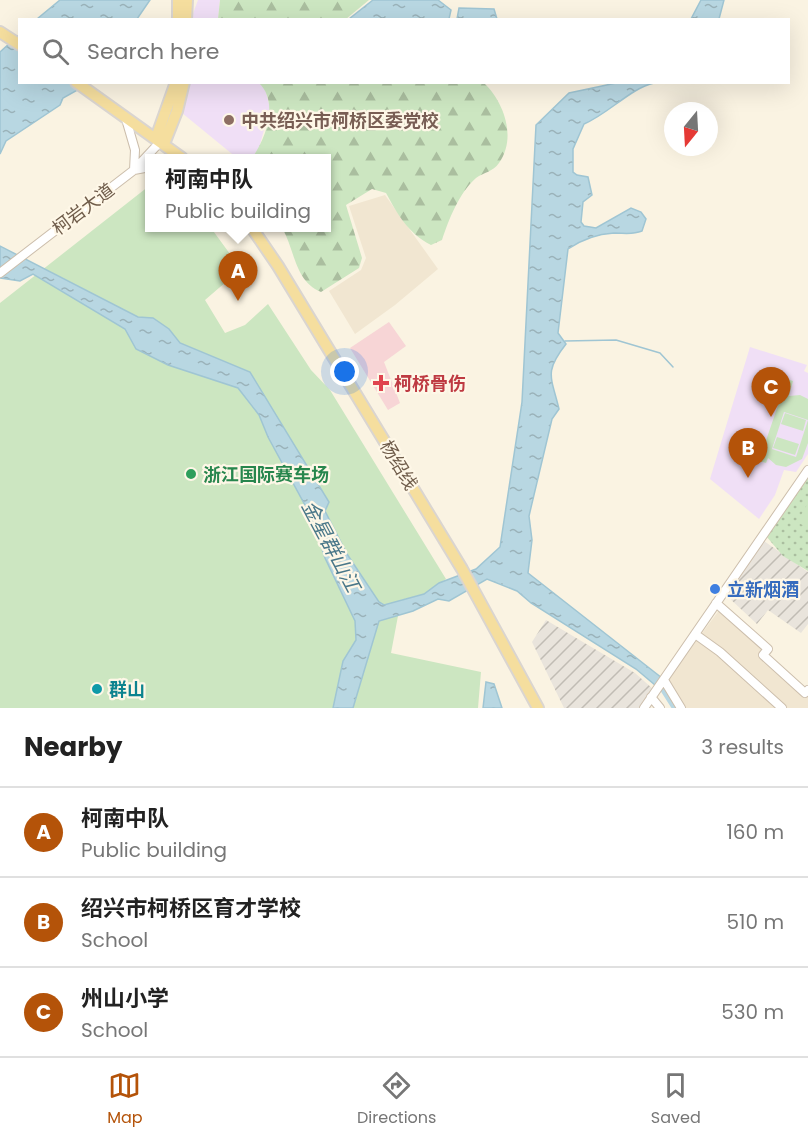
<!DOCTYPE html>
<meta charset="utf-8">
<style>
:root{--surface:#fff;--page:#f6f6f6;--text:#222;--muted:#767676;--line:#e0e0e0;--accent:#b45309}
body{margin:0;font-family:Poppins,"Noto Sans SC",sans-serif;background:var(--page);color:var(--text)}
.compass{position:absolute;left:664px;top:102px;width:54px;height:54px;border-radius:50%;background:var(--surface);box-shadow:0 6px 24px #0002;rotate:198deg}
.you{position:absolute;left:345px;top:372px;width:21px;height:21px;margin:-15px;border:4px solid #fff;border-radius:50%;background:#1a73e8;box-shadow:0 0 0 9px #1a73e833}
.badge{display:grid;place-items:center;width:39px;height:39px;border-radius:50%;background:var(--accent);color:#fff;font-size:20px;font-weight:700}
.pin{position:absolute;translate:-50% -50px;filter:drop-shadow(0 2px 3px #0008)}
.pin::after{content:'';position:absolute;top:32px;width:21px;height:18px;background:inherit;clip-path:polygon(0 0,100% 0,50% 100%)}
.popup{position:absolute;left:145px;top:154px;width:186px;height:78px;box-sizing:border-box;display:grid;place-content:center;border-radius:0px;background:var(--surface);filter:drop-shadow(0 2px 4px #0005);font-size:20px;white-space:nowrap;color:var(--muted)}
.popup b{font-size:22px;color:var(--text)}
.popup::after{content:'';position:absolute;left:50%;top:100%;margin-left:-12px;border:12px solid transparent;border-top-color:var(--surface)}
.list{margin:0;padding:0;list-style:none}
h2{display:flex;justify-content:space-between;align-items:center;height:78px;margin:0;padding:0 24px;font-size:26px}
h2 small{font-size:20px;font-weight:400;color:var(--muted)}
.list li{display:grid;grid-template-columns:39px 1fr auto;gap:18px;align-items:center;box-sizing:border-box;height:90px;padding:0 24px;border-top:2px solid var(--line)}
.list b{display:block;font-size:22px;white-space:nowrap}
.list p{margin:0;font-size:20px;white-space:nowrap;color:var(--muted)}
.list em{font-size:20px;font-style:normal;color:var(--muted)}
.icon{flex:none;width:33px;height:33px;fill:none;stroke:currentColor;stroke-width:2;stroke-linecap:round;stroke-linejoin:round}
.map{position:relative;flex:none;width:808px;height:708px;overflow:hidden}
.search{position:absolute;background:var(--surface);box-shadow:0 6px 24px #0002;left:18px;right:18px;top:18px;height:66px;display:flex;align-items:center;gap:15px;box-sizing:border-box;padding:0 21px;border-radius:0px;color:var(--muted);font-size:22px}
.sheet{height:348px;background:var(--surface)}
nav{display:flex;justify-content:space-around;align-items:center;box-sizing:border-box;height:84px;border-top:2px solid var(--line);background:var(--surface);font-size:16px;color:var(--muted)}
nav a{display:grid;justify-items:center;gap:3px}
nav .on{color:var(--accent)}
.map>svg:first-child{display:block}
</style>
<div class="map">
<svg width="808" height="708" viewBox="0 0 808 708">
<defs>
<pattern id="industrial-furrows" width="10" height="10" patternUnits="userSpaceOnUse" patternTransform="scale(1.5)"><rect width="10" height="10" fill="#e9e4dc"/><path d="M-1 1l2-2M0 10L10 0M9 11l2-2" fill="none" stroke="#c1bcb4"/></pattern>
<pattern id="grass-dots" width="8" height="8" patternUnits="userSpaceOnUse" patternTransform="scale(1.5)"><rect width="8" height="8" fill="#cce6c1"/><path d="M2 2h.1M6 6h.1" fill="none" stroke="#aabe9f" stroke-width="1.8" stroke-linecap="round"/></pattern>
<pattern id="forest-firs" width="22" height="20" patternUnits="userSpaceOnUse" patternTransform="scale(1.5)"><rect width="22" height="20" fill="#cce6c1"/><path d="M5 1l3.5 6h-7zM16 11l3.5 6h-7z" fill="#aabe9f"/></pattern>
<pattern id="water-ripples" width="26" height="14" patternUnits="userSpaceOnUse" patternTransform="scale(1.5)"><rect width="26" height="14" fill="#b8d7e2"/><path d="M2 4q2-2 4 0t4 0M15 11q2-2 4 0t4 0" fill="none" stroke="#9ab2b9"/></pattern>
</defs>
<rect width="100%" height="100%" fill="#faf3e2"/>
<path fill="#f1e6d1" d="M385 195 438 269 395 305 355 334 329 291 361 270 366 258 349 206Z
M720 609 765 648 760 654 808 692V708H686L668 679Z"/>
<path fill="url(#industrial-furrows)" d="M764 541 808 572V624L801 633 768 610 757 624 727 596Z
M546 620 635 673 653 689 640 708H564L532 642Z"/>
<path fill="#f0dff6" d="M198 0H220L218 19H191Z
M189 83H259L265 88 270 108 259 148 252 158H237L182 113Z
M750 347 807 365 804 371 808 373V454L796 472 784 470 775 495 759 519 710 479Z"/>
<path fill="#f7d5d6" d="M389 322 406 346 384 362 400 403 388 410 350 348Z"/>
<path fill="url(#grass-dots)" d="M808 475V571L783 556 766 536Z"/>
<path fill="url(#forest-firs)" d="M220 0H369L346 19H218Z
M259 83H484C504 102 517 138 499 163 493 172 484 172 476 178 459 193 449 219 442 240L431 245C408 233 398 215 386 193L372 189 346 205 362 258 359 268 321 292C294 281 295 249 282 228H326V158H252C266 139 279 102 259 83Z"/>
<path fill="#cce6c1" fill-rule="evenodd" d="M149 186 150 228H211L241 269 205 300 225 333 245 325 268 304 311 370 330 390 446 579 424 594 401 600 391 653 481 672 478 708H0V303Z
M787 379 793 381 789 396 800 395 808 399V443L802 459 786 467 776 465 768 458 766 463 759 461ZM784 412 808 420 796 457 772 449Z
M785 413 806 420 803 431 781 424Z
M777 437 799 444 795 455 773 448Z
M808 503V528L797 522Z"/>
<path fill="url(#water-ripples)" stroke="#9fc5d3" stroke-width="1.5" d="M60 0H150L137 19H37Z
M373 0H438L451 10 449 19H349Z
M701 0H724L719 19H691Z
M459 8 494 9 497 19H457Z
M19 35 20 82 90 83 63 98 60 105 6 141 0 154V52Z
M616 83H654C631 88 608 114 584 124L573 149V172L577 175 588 177 592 195 583 202 581 222 584 226 596 228 631 208 641 212 646 219 642 231C632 235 625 233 614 233 598 234 581 240 568 249L558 333 566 344C544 372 551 376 559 409L552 419 529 516 532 540 528 573 662 678 655 685 636 669 531 603 517 591 487 579 449 601 438 599 413 611 379 621 353 708H333L343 661 356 640 355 621 325 558 312 518 268 437 259 415 238 388 168 365 136 349 125 329 33 274 20 281 0 278V246L138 317 153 318 169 329 180 343 250 372 329 502 325 511 347 554 379 602 384 605 424 594 439 583 476 569 500 547 522 402 536 125 569 93Z
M486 682 494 684 502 708H483Z"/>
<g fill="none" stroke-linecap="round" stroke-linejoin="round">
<path stroke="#9fc5d3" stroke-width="1.5" d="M565 341 616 340 660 353 673 367"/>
<path stroke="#b8d7e2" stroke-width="6" d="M659 683 675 708"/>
<defs>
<path id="minor" d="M126 119 135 150 134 170
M134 170 150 167
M0 273 134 170 161 141
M716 603 768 649 763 655 805 693 808 690
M695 634 720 652 782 708
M664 680 681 708
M651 697 660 708
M644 708 808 470"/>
<path id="major" d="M178 0V20
M186 20 187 0
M0 32 20 45
M76 82 182 158
M156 138 176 82
M164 144 177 111 184 82
M252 228 278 266 462 569 538 708"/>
</defs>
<use href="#minor" stroke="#ccbeac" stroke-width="10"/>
<use href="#major" stroke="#dad5d0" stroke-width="14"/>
<use href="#minor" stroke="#fff" stroke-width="8"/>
<use href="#major" stroke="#f5de9e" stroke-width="10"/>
</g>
<circle fill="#8d6e63" stroke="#fef7e7" stroke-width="2" cx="229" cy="120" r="6"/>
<path fill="#e0444e" stroke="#fef7e7" stroke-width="2" d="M378 374h6v6h6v6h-6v6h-6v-6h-6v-6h6z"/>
<circle fill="#2e9e5b" stroke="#fef7e7" stroke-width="2" cx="191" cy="474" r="6"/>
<circle fill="#3f7fe0" stroke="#fef7e7" stroke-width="2" cx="715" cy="589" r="6"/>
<circle fill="#0f9aa8" stroke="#fef7e7" stroke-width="2" cx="97" cy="689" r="6"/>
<g text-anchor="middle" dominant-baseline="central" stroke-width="4.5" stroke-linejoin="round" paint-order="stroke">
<g font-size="18" font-weight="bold" fill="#785e54" stroke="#fef7e7" text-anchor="start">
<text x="241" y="120">中共绍兴市柯桥区委党校</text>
</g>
<g font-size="18" fill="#6f5c4a" stroke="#fef7e7">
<text transform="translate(83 209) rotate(-37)">柯岩大道</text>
<text transform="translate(399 465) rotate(59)">杨绍线</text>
</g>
<g font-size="18" font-weight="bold" fill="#be3a42" stroke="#fef7e7" text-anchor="start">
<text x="394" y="383">柯桥骨伤</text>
</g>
<g font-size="18" font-weight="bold" fill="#27864d" stroke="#fef7e7" text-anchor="start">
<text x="203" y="474">浙江国际赛车场</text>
</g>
<g font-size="18" font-weight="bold" fill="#366cbe" stroke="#fef7e7" text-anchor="start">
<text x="727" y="589">立新烟酒</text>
</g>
<g font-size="18" font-weight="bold" fill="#0d838f" stroke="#fef7e7" text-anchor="start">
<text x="109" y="689">群山</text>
</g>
<g font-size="20" font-style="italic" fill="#497789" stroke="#fef7e7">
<text transform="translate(331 546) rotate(62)">金星群山江</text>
</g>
</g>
</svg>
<svg class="compass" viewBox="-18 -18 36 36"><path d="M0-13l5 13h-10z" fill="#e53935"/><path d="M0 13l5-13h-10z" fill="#767676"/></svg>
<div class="you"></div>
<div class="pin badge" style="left:238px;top:301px">A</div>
<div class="popup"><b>柯南中队</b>Public building</div>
<div class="pin badge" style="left:748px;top:478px">B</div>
<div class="pin badge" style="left:771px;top:417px">C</div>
<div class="search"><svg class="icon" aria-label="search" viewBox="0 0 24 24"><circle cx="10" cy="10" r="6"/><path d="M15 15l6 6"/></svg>Search here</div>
</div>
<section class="sheet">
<h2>Nearby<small>3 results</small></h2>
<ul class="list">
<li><span class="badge">A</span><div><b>柯南中队</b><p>Public building</p></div><em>160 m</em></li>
<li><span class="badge">B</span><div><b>绍兴市柯桥区育才学校</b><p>School</p></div><em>510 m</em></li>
<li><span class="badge">C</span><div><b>州山小学</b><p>School</p></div><em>530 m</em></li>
</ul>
</section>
<nav>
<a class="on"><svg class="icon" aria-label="map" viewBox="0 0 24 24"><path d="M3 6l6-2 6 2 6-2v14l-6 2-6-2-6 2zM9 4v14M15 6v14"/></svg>Map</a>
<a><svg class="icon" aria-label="directions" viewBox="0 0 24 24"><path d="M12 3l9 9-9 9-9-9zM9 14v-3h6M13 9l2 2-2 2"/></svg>Directions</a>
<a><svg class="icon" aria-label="saved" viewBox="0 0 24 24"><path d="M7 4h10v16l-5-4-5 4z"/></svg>Saved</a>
</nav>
